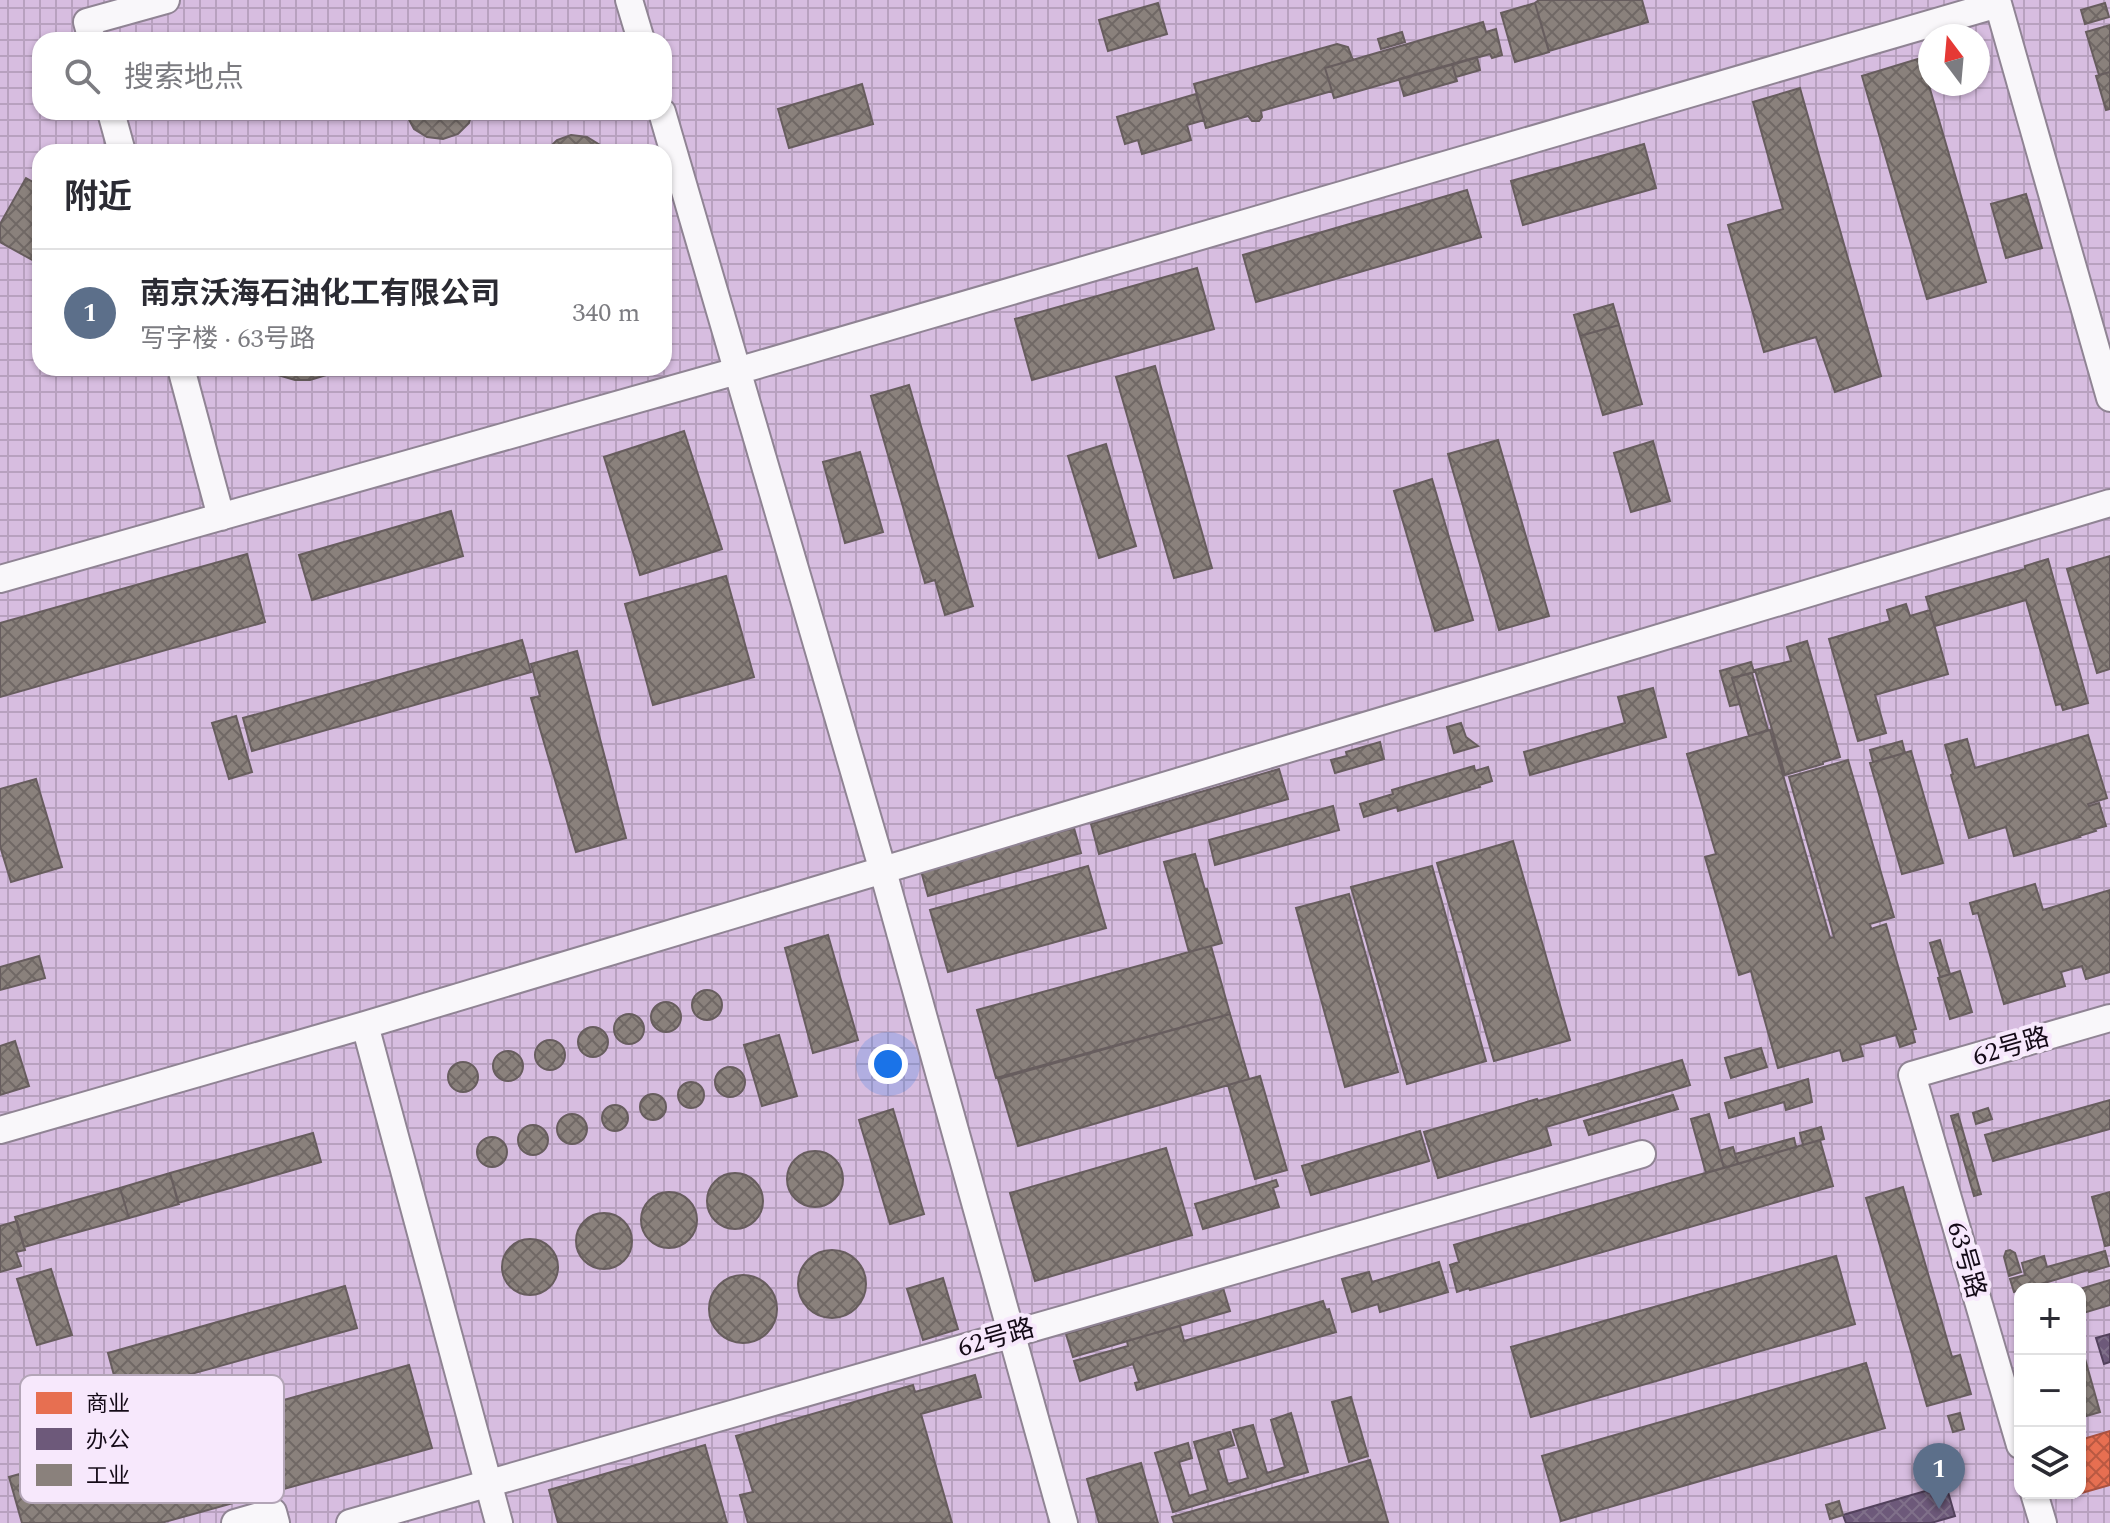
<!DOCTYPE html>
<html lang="zh">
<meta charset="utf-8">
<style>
:root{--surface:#fff;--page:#f7f7f7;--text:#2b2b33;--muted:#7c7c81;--line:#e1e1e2;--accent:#2563eb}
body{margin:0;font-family:Spectral,"Noto Sans SC",serif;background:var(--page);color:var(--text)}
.controls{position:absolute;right:24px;bottom:24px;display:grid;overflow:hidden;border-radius:16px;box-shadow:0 2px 6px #0004}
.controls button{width:72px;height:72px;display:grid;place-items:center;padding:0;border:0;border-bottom:2px solid var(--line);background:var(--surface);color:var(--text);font:40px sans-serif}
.compass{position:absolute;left:1918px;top:24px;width:72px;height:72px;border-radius:50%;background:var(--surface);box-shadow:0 2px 6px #0004;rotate:344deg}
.you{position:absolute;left:888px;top:1064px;width:28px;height:28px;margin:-20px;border:6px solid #fff;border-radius:50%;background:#1a73e8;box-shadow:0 0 0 12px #1a73e833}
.badge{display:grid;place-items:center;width:52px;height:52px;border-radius:50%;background:var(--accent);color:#fff;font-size:26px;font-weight:700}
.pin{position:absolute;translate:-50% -66px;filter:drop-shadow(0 2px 4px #0008)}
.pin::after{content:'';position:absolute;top:42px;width:28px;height:24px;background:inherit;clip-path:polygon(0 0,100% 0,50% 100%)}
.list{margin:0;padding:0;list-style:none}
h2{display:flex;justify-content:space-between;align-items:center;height:104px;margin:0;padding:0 32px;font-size:34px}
h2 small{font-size:26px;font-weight:400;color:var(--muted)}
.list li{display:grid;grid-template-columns:52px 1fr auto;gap:24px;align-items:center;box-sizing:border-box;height:128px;padding:0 32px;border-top:2px solid var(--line)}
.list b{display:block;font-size:30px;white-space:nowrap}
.list p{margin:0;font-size:26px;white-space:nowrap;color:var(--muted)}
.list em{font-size:26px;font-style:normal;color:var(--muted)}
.icon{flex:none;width:44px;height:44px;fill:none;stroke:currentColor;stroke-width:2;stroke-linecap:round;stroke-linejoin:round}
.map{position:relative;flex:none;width:2110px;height:1523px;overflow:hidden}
.search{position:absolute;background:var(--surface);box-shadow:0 2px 6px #0004;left:32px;top:32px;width:640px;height:88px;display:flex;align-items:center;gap:20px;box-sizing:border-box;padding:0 28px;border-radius:24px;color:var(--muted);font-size:30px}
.panel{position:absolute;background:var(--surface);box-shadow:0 2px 6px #0004;left:32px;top:144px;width:640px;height:232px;border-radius:24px}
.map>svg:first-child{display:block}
</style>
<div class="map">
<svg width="2110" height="1523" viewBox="0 0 2110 1523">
<defs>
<pattern id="industrial-grid" width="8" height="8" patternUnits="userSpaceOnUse" patternTransform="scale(2)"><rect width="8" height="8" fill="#d7bde0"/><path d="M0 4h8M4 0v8" fill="none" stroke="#b8a1bf"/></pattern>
<pattern id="shops-cross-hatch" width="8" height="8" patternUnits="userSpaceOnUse" patternTransform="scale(2)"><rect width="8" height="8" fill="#e76f51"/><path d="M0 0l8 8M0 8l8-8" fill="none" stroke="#ba5942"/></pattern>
<pattern id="offices-cross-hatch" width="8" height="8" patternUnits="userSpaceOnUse" patternTransform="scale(2)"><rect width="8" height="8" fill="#6d597a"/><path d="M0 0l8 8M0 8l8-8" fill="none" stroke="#80708a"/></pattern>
<pattern id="industry-cross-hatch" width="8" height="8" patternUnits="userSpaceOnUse" patternTransform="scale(2)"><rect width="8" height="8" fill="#8a817c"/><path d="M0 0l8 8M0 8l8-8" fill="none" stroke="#706865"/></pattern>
</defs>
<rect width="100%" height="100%" fill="#dacadf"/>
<path fill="url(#industrial-grid)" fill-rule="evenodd" d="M0 0H2110V1523H0ZM1930 36H1978V84H1930ZM40 40H664V112H40ZM40 152H664V368H40ZM2020 1289H2080V1493H2020Z"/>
<path fill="url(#shops-cross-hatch)" stroke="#a85140" stroke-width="2" d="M2110 1431V1485L2078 1494 2080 1493V1440Z"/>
<path fill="url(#offices-cross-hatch)" stroke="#52415c" stroke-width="2" d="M2110 1334V1362L2104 1364 2096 1338Z
M1946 1485 1955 1516 1931 1523H1846L1843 1515Z"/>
<path fill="url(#industry-cross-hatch)" stroke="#675d5e" stroke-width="2" d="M1539 0H1642L1648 22 1549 51 1535 3Z
M1158 3 1167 34 1108 51 1099 20Z
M1535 3 1549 52 1515 62 1501 13Z
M2105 3 2109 17 2085 24 2081 10Z
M1483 22 1486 32 1496 29 1502 55 1492 58 1490 54 1334 98 1325 68Z
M2110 25V72L2099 75 2086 32Z
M1402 32 1405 42 1381 49 1378 39Z
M1337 44 1348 47 1353 60 1325 68 1332 91 1261 111 1262 117 1259 121H1252L1248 116 1206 128 1194 84Z
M1477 57 1480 70 1456 77 1452 64Z
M1921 58 1986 282 1927 299 1862 76Z
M1452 64 1457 81 1404 96 1399 79Z
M2110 72V109L2106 110 2096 76Z
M862 84 873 124 789 148 778 109Z
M1800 88 1881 376 1835 392 1816 337 1764 352 1728 225 1783 209 1753 102Z
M1196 94 1204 120 1187 125 1191 140 1142 154 1138 140 1125 144 1117 117Z
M405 112H472L469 123 458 134 443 139 427 137 414 129Z
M571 135 587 137 600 145 605 152H545L557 140Z
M1644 144 1656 188 1523 225 1511 181Z
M266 145 286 152H238L250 147Z
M26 178 40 186V250L34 261 0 242V224Z
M1467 190 1481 237 1256 302 1243 255Z
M2026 194 2042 248 2006 258 1991 204Z
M1197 268 1214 329 1032 380 1015 319Z
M1613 304 1619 325 1580 336 1574 315Z
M1619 325 1642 404 1603 415 1580 336Z
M1155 366 1212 568 1174 578 1116 377Z
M269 368H334L326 375 310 380H295L278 375Z
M909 385 973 606 945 615 935 580 925 583 871 396Z
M684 431 722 549 640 575 604 457Z
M1498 440 1549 616 1499 630 1448 454Z
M1653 441 1670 501 1631 512 1614 453Z
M1106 444 1136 546 1099 558 1068 456Z
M860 452 883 532 845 543 823 462Z
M1432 479 1473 620 1435 631 1394 491Z
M451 511 463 556 312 600 299 555Z
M247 554 265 622 0 697V623Z
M2110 556V669L2097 673 2067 569Z
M2048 559 2088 703 2063 710 2061 704 2056 705 2026 600 1935 626 1926 597 2025 569V566Z
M726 576 754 677 653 705 625 604Z
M1906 604 1910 616 1930 610 1948 674 1875 695 1886 733 1858 741 1829 639 1890 621 1887 610Z
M522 640 531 672 252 751 243 718Z
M1807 641 1840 757 1823 762V764L1785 775 1755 670 1791 661 1787 647Z
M577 651 626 838 576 852 531 698 540 696 531 664Z
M1751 662 1754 672 1732 678 1740 704 1730 706 1720 671Z
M1752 673 1768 730 1749 736 1732 678Z
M1653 688 1666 737 1530 775 1524 752 1625 723 1618 697Z
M236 716 252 772 229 779 212 723Z
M1461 723 1466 737 1478 746 1454 753 1447 727Z
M1770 730 1830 938 1834 937 1789 777 1848 760 1894 917 1870 924 1871 929 1886 924 1916 1029 1912 1030 1915 1042 1900 1047 1896 1035 1860 1045 1863 1056 1843 1061 1840 1050 1778 1068 1751 971 1739 975 1705 857 1716 854 1687 754Z
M2088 735 2107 798 2088 804 2089 806 2099 803 2106 826 2095 829 2096 831 2079 836 2080 837 2014 856 2006 827 1969 838 1951 775 1953 774 1945 745 1967 739 1975 768Z
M1902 741 1905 753 1873 762 1870 750Z
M1380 742 1384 759 1335 773 1331 760 1347 756 1346 752Z
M1911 751 1943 863 1902 874 1870 763Z
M1474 766 1475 771 1488 767 1492 781 1479 785 1480 787 1398 811 1397 807 1364 817 1360 804 1393 794 1392 790Z
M1279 769 1288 799 1099 854 1091 824Z
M36 779 62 867 11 882 0 846V789Z
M1333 806 1339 830 1215 865 1209 840Z
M1074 828 1081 853 928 896 921 871Z
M1513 841 1570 1040 1494 1061 1437 863Z
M1195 854 1205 890 1207 889 1222 943 1189 952 1164 862Z
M1088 866 1106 928 948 972 930 910Z
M1432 866 1486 1061 1407 1084 1351 887Z
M2035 884 2043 910 2110 890V972L2086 979 2082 966 2061 972 2065 986 2004 1004 1978 913 1973 914 1970 903Z
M1349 894 1398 1072 1345 1087 1296 908Z
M828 935 858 1040 813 1053 785 948Z
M1940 940 1950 974 1940 977 1930 943Z
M1211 946 1230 1014 996 1078 977 1010Z
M39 956 45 978 0 990V967Z
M1960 971 1972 1012 1950 1019 1938 978Z
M692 1005a15 15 0 1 1 30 0a15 15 0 1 1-30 0Z
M651 1017a15 15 0 1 1 30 0a15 15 0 1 1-30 0Z
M614 1029a15 15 0 1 1 30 0a15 15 0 1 1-30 0Z
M1230 1014 1249 1079 1018 1146 998 1079Z
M578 1042a15 15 0 1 1 30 0a15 15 0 1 1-30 0Z
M779 1035 797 1096 762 1106 744 1045Z
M535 1055a15 15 0 1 1 30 0a15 15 0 1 1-30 0Z
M15 1041 29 1086 0 1095V1046Z
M1761 1048 1767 1067 1731 1078 1725 1058Z
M493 1066a15 15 0 1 1 30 0a15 15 0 1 1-30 0Z
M1682 1060 1690 1085 1546 1127 1551 1145 1438 1178 1424 1132 1537 1099 1538 1101Z
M448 1077a15 15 0 1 1 30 0a15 15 0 1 1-30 0Z
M715 1082a15 15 0 1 1 30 0a15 15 0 1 1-30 0Z
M1260 1076 1287 1170 1255 1179 1228 1085Z
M1808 1079 1812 1102 1786 1110 1784 1102 1729 1118 1725 1103Z
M678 1095a13 13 0 1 1 26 0a13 13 0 1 1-26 0Z
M640 1107a13 13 0 1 1 26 0a13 13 0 1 1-26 0Z
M1673 1095 1678 1109 1589 1135 1584 1121Z
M2110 1100V1129L1993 1161 1985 1135Z
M602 1118a13 13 0 1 1 26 0a13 13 0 1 1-26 0Z
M1988 1108 1992 1119 1976 1124 1973 1113Z
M893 1109 924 1214 890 1224 859 1120Z
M557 1129a15 15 0 1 1 30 0a15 15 0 1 1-30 0Z
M1709 1114 1724 1168 1706 1173 1691 1119Z
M1958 1114 1981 1194 1974 1196 1951 1116Z
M518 1140a15 15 0 1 1 30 0a15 15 0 1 1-30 0Z
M1821 1127 1824 1139 1803 1145 1800 1133Z
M1420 1131 1429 1161 1311 1195 1302 1166Z
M313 1133 321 1162 178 1203 170 1173Z
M477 1152a15 15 0 1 1 30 0a15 15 0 1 1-30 0Z
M1794 1138 1796 1147 1738 1164 1735 1154Z
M1820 1140 1833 1186 1470 1290 1469 1288 1457 1292 1450 1265 1459 1262 1454 1245Z
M1733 1147 1738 1164 1724 1168 1719 1151Z
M1166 1148 1192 1235 1035 1281 1010 1193Z
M787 1179a28 28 0 1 1 56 0a28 28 0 1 1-56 0Z
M170 1173 179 1204 129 1218 120 1188Z
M707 1201a28 28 0 1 1 56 0a28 28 0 1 1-56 0Z
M1276 1180 1278 1186 1273 1188 1279 1207 1203 1229 1195 1204Z
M1903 1187 1952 1357 1960 1355 1971 1394 1927 1406 1866 1198Z
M120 1188 129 1218 24 1247 15 1217Z
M2110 1192V1245L2105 1246 2092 1197Z
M641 1220a28 28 0 1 1 56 0a28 28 0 1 1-56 0Z
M576 1241a28 28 0 1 1 56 0a28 28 0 1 1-56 0Z
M17 1221 25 1250 16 1252 21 1266 0 1272V1226Z
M502 1267a28 28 0 1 1 56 0a28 28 0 1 1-56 0Z
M798 1284a34 34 0 1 1 68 0a34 34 0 1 1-68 0Z
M2010 1250 2015 1253 2021 1272 2009 1276 2004 1257 2006 1251Z
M2105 1251 2109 1266 2089 1272 2088 1270 2014 1292 2010 1279 2025 1275 2022 1263 2044 1256 2047 1267Z
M1836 1256 1855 1324 1531 1417 1511 1347Z
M1439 1262 1448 1292 1380 1312 1378 1304 1352 1312 1342 1279 1369 1272 1372 1282Z
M51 1269 72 1335 37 1345 17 1279Z
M709 1309a34 34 0 1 1 68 0a34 34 0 1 1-68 0Z
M943 1278 958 1329 923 1340 907 1289Z
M2110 1280V1305L2080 1314V1289Z
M345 1286 357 1328 119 1394 108 1353Z
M1223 1288 1230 1311 1073 1357 1066 1334Z
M1323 1301 1326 1310 1329 1309 1336 1332 1137 1390 1135 1383 1139 1382 1133 1364 1080 1381 1074 1361 1128 1346 1127 1341 1180 1326 1184 1341Z
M2080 1341 2100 1412 2080 1418Z
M1866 1363 1885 1428 1561 1521 1542 1456Z
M409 1365 432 1448 161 1523H22L9 1477Z
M975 1375 981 1397 921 1414 952 1523H748L740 1495 753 1492 736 1436 913 1385 915 1392Z
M1351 1397 1368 1456 1349 1462 1332 1402Z
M1291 1413 1308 1472 1173 1512 1155 1453 1188 1443 1192 1458 1179 1462 1189 1496 1208 1490 1194 1442 1230 1432 1234 1445 1218 1450 1228 1484 1248 1478 1233 1430 1253 1425 1267 1473 1285 1467 1271 1420Z
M1960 1413 1964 1429 1953 1432 1948 1416Z
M705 1445 727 1523H558L549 1490Z
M1370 1460 1388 1522 1174 1523 1172 1517Z
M1141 1463 1158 1523H1099L1087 1479Z
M1839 1501 1843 1515 1830 1519 1826 1505Z"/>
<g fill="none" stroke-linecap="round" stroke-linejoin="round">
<defs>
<path id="street" d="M629 0 641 40
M1997 0 2110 398
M92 40 87 22 166 0
M111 112 122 152
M662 112 883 871 1064 1523
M181 368 221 517
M0 579 737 371 1998 4
M365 1025 499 1523
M0 1130 365 1025 2110 503
M2020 1445 1912 1075 2110 1018
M2034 1493 2043 1523
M235 1523 273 1512 276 1523
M350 1523 1642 1154"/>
</defs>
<use href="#street" stroke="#908494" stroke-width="30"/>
<use href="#street" stroke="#f9f7fa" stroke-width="26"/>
</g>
<g text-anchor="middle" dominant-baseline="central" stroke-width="8" stroke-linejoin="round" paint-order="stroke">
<g font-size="26" fill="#140a17" stroke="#f7e8fc">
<text transform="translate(2011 1047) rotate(-16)">62号路</text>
<text transform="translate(1966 1260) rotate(74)">63号路</text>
<text transform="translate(996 1338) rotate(-16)">62号路</text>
</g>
</g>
<rect x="20" y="1375" width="264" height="128" rx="12" fill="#f7e8fc" stroke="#b3a5b7" stroke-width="2"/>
<rect x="36" y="1392" width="36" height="22" fill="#e76f51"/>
<rect x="36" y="1428" width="36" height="22" fill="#6d597a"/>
<rect x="36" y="1464" width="36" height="22" fill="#8a817c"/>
<g font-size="22" fill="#140a17">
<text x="86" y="1411">商业</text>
<text x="86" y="1447">办公</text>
<text x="86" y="1483">工业</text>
</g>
</svg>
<div class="controls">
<button>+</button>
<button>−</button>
<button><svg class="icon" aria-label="layers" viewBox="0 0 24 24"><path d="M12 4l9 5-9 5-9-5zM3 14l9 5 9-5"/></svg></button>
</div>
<svg class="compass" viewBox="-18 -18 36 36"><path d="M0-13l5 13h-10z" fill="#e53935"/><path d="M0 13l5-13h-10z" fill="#7c7c81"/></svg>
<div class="you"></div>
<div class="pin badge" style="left:1939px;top:1509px;background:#5c6f8a">1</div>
<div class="search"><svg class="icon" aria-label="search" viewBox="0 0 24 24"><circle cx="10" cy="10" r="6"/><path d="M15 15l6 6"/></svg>搜索地点</div>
<section class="panel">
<h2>附近<small></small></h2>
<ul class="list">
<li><span class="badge" style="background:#5c6f8a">1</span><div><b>南京沃海石油化工有限公司</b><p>写字楼 · 63号路</p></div><em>340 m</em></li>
</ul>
</section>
</div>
